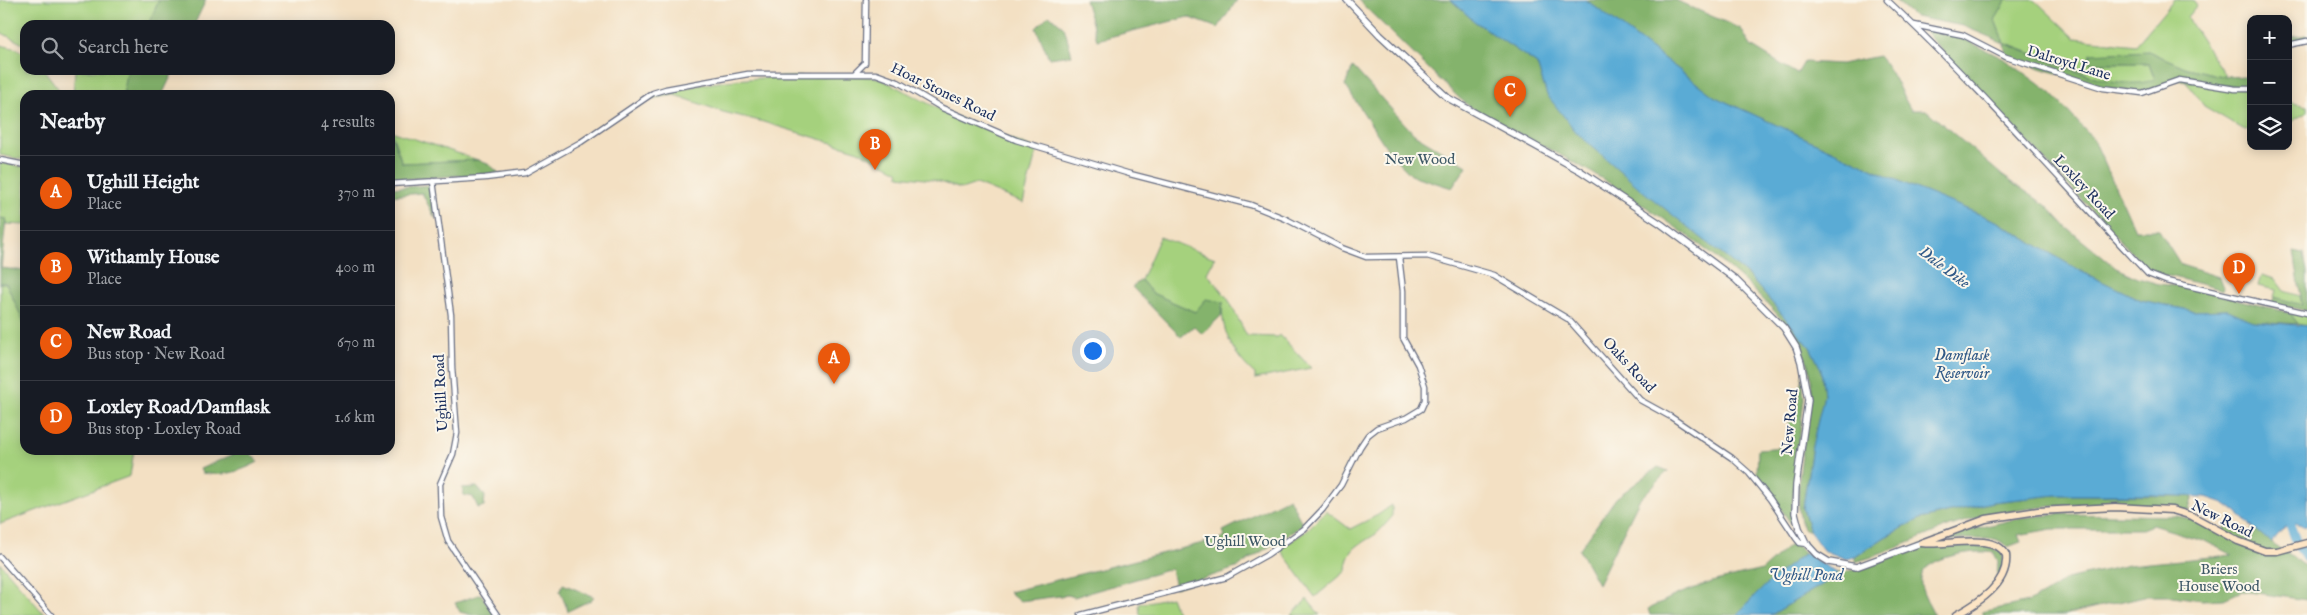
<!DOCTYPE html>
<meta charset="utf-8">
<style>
:root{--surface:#171b24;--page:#20242c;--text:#f1f3f6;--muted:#9ea1a6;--line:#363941;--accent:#ea580c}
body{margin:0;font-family:"IM FELL English",serif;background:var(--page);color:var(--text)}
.controls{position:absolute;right:15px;top:15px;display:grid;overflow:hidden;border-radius:10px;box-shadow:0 2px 12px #0003}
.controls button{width:45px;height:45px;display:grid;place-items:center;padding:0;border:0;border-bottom:1px solid var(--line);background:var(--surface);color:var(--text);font:25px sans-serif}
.you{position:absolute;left:1092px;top:350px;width:18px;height:18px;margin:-12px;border:4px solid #fff;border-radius:50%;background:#1a73e8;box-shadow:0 0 0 8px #1a73e833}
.badge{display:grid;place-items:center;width:32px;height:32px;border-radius:50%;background:var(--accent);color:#fff;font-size:16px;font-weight:700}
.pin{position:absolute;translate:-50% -41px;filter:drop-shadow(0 1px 2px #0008)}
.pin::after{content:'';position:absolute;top:26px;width:18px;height:15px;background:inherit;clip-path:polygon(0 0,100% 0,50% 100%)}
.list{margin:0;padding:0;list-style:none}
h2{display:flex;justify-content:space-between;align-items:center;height:65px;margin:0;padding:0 20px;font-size:21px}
h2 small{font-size:16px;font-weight:400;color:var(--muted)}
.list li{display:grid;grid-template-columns:32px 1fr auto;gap:15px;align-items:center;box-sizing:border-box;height:75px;padding:0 20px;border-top:1px solid var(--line)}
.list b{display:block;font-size:19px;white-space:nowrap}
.list p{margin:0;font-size:16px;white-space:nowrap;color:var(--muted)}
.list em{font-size:16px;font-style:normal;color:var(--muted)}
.icon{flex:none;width:28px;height:28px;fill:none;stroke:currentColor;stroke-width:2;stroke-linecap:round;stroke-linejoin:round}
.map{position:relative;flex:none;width:2307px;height:615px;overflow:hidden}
.search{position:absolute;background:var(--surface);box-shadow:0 2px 12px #0003;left:20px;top:20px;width:375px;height:55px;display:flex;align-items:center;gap:12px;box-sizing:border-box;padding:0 18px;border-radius:15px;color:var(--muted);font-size:19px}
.panel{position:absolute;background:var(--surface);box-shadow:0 2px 12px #0003;left:20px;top:90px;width:375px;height:365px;border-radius:15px}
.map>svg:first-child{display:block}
</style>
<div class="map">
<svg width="2307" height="615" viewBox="0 0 2307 615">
<rect width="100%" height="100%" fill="#fbf7ec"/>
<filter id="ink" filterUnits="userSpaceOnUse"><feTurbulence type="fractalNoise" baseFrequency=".02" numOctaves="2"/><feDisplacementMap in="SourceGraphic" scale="10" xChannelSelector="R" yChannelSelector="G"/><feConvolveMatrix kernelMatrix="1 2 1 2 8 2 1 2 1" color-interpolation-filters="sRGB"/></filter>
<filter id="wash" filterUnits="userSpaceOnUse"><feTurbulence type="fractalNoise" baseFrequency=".0096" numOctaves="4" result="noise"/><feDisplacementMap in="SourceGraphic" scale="20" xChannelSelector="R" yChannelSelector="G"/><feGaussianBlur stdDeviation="1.12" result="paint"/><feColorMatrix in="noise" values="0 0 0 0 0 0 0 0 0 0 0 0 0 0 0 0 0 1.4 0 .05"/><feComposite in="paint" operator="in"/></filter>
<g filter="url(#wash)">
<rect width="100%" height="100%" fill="#f3e0c3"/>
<path fill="#a5d17d" stroke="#60806e" d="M0 0H159L148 25H25V45L0 32Z
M2007 0H2035L2075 38 2136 45 2174 0H2193L2197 5 2187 17 2226 77 2187 68 2148 51 2089 63H2149L2155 80 2142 85 2106 81 2004 43 1995 20Z
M0 45 18 49 25 55V70H44L63 95H25V160L0 155Z
M75 70H128L123 95H73Z
M860 76 879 78 943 111 1037 150 1023 203 976 184 961 189 933 180 899 176 898 171 856 150 760 121 723 112 675 95 648 99C716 74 790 77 860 76Z
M2186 81 2251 89V130L2243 129 2204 106Z
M2288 102 2307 106V112L2288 124Z
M391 131 478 160 402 163Z
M0 163 25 167V225L6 224V219L0 218Z
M1160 237 1215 258 1207 273 1228 299 1247 336 1278 337 1280 335 1311 368 1255 379V374C1235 357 1219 330 1223 302L1195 312 1152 293 1141 280Z
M2261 275 2275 279 2284 291 2300 296 2302 305 2274 297 2276 290 2258 286Z
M6 282 25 325V450H134L130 476 0 524V283Z
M2290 313 2307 317V326L2298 324Z
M1392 505V517C1387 522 1382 529 1376 534 1359 545 1347 548 1346 571L1315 597 1280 549 1306 531 1326 511 1350 529 1378 515Z
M0 563 45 615H0Z
M1171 597 1178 615H1140L1139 604Z
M1307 599 1320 615H1292Z"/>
<path fill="#84b36c" stroke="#507165" d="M159 0H206L194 25H148Z
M1085 0H1237L1218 28 1188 17 1097 40Z
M1358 0H1451L1474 21 1537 64 1547 95 1699 234 1748 275 1810 347 1821 369 1824 395 1812 446 1803 508 1810 532 1803 529C1793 499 1802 456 1807 424 1810 407 1813 390 1810 372 1796 303 1662 216 1604 180 1562 154 1517 133 1474 110L1458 97Z
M1586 0H1675L1741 29 1751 46 1797 74 1804 62 1841 64 1879 56C1893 72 1900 92 1911 110H1926L2003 176 2047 206 2067 228 2116 268 2138 278 2159 284 2193 288 2290 313 2298 324 2253 321 2228 310 2193 311 2141 300 2080 271 1996 221 1910 186 1715 97Z
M1895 0H2007L1995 20 2004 43C2041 57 2120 96 2155 79L2149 63H2089L2091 54 2148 51 2187 68 2226 77 2245 76 2251 69V88L2179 80 2142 93 2103 88 2006 57 2004 43 1963 26 1915 17Z
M1049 15 1064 27 1072 55 1049 58 1036 28Z
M1921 28 1962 38 2006 60 2051 93 2094 140 2135 230H2159L2181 265 2219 277 2224 290 2149 271Z
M2307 35V40L2288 44V37Z
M1353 67 1414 134 1467 166 1452 188 1411 175 1390 153 1345 85Z
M128 70H174L162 95H123Z
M390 131 402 163 478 160 490 165 499 173 390 180Z
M431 185 435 218 422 193 390 196V188Z
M0 218 6 219 1 268 25 271V325L6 283H0Z
M2294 251 2304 253 2307 273V311L2272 303 2274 297 2302 305Z
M1141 280 1152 293 1195 312 1206 299 1223 302 1221 316 1202 334 1194 326 1181 337 1132 287Z
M1802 376 1804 398 1791 514 1794 528 1757 474 1758 449 1784 447 1790 420 1796 411Z
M243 450 251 454 258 462C240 472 222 477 202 473L200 469Z
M1658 467 1668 471 1639 500 1598 584 1579 550 1616 498Z
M477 487 485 496 484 506 478 508 473 497 464 495 462 488Z
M2055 495 2193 496 2189 511C2126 499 2028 503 1966 521 1928 532 1894 552 1855 562V557L1885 537 1920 519 1993 502Z
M1289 498 1303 525 1236 568 1175 588 1171 569 1074 597 1068 595 1020 601 1009 592 1219 539 1225 536 1223 531Z
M2060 514 2177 516 2192 519 2221 534 2227 525 2246 537 2253 527 2271 543 2307 567V600L2242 591 2224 599 2201 600 2173 596H2144L2064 615H1984L1982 612 2028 602 2053 589 2066 579 2129 565 2232 555 2203 540 2152 525 2142 529H2052L2018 535 2021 542 2007 547 2004 543 1995 539H1935L2019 518Z
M1793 542 1805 553 1771 580 1736 615H1650L1648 609 1676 595 1715 581 1762 570Z
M1921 546 1990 547 2002 553C2005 562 2002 571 1997 578L1998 561 1994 553C1977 549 1924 556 1921 578 1919 590 1929 604 1934 615H1771L1828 581 1837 573 1865 568Z
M563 584 594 597 591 600 568 611 560 591Z
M481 594 494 615H472L460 612 455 603Z"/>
<path fill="#5aabd5" stroke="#3a6d9a" d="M1451 0H1586L1715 97 1910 186 1996 221 2080 271 2141 300 2193 311 2228 310 2253 321 2307 326V526L2289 522 2271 543 2235 511 2224 503 2206 497 2154 495H2056L1993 502 1920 519 1885 537 1855 557 1846 559 1823 550 1810 532 1803 508 1812 446 1824 395 1821 369 1810 347 1748 275 1644 192 1577 133 1547 95 1537 64 1474 21Z
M1805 553 1837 573 1828 581 1771 615H1736L1771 580Z"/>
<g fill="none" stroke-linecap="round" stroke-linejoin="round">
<path stroke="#5aabd5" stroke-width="9" d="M2289 522 2298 546 2307 558"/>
</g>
</g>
<g filter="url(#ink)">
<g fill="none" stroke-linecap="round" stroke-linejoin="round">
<defs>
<path id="minor" d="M1887 0C1979 86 2061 182 2148 274L2166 281 2307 313
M1914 25 1963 35 2006 57 2103 88 2142 93 2179 80 2235 89H2251
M2288 45 2307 41
M855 73 865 63 866 0
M0 160 25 165
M433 181 451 315 452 367 457 433 453 454 440 484 441 517 448 541 498 615
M390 184 485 178 525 173 581 142 653 93 666 89 748 74H876L898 82 942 108 1016 140 1130 174 1251 205 1286 219 1342 248 1366 257 1427 256 1494 275 1568 319 1640 400 1671 417 1732 458 1749 473 1770 499 1796 538 1800 543 1808 544
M0 557 51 615
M1081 615 1227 577 1268 554 1304 529 1323 509 1341 485 1360 447 1368 435 1377 428 1406 418 1421 409 1425 400V386L1418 365 1403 338V291L1399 257"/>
<path id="tertiary" d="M1347 0 1380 35 1448 98 1579 170 1661 224 1735 279 1784 328 1796 347 1801 362 1808 400 1796 485 1795 513 1799 528 1806 543 1816 554 1829 562 1856 567 1921 543"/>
<path id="secondary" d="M1921 543 1986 519 2038 511 2115 507 2172 510 2192 516 2238 541 2265 551H2277L2307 543
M1922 543C1944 547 1994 531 2006 555 2009 584 1978 603 1956 615"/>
</defs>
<use href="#minor" stroke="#676d81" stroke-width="7"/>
<use href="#tertiary" stroke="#676d81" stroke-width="8"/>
<use href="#secondary" stroke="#676d81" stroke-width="9"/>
<use href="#minor" stroke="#fff" stroke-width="4.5"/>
<use href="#tertiary" stroke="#fff" stroke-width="5.5"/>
<use href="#secondary" stroke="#fde5c5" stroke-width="6"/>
</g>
</g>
<g text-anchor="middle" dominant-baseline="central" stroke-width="4" stroke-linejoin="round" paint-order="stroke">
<g font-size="15" fill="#1b2f5e" stroke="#fbf7ec">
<text transform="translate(2069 63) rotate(17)">Dalroyd Lane</text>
<text transform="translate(943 92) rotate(26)">Hoar Stones Road</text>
<text transform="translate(2084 187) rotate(47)">Loxley Road</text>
<text transform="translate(1629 365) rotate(47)">Oaks Road</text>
<text transform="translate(441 393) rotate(-93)">Ughill Road</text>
<text transform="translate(1790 422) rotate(-85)">New Road</text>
<text transform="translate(2222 519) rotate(26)">New Road</text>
</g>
<g font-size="15" fill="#3e5866" stroke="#fbf7ec">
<text x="1420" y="159">New Wood</text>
<text x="1245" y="541">Ughill Wood</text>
<text x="2219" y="569">Briers<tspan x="2219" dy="17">House Wood</tspan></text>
</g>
<g font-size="16" font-style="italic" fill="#315a88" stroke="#fbf7ec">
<text transform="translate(1944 268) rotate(37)">Dale Dike</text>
<text x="1962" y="356">Damflask<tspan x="1962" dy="18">Reservoir</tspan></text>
<text x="1806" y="576">Ughill Pond</text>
</g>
</g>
</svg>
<div class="controls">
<button>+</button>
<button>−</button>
<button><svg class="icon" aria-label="layers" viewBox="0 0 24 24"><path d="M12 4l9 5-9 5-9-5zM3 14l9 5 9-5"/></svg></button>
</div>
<div class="you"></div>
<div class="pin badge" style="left:834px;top:384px">A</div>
<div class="pin badge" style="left:875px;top:170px">B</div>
<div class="pin badge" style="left:1510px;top:117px">C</div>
<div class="pin badge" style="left:2239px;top:294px">D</div>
<div class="search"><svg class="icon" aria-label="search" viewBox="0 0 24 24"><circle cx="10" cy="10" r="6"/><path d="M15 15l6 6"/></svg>Search here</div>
<section class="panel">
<h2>Nearby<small>4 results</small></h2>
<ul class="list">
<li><span class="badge">A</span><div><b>Ughill Height</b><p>Place</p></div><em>370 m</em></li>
<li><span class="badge">B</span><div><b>Withamly House</b><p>Place</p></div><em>400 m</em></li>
<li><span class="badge">C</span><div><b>New Road</b><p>Bus stop · New Road</p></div><em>670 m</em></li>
<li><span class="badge">D</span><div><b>Loxley Road/Damflask</b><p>Bus stop · Loxley Road</p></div><em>1.6 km</em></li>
</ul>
</section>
</div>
